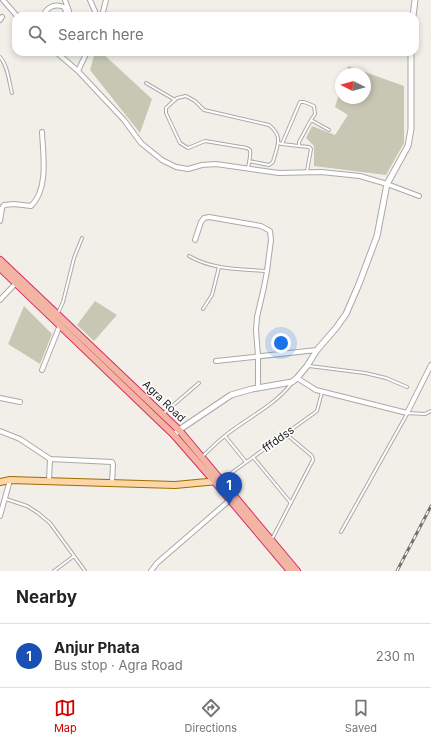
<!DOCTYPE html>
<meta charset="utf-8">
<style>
:root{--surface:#fff;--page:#f2f2f2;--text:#222;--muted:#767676;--line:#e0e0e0;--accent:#d40000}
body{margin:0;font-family:Inter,sans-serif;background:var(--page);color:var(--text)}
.compass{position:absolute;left:335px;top:68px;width:36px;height:36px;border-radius:50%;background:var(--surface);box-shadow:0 2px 6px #0003;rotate:276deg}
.you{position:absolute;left:281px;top:343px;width:14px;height:14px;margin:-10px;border:3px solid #fff;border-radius:50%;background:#1a73e8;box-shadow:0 0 0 6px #1a73e833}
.badge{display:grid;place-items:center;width:26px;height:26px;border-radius:50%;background:var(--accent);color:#fff;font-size:13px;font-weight:700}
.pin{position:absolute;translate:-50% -33px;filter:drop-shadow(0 1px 2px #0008)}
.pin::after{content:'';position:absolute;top:21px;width:14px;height:12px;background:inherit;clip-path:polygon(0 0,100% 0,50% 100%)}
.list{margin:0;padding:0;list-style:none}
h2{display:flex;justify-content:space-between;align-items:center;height:52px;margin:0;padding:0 16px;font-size:17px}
h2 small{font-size:13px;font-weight:400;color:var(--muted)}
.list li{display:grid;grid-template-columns:26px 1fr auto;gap:12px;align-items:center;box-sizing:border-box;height:64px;padding:0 16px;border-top:1px solid var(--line)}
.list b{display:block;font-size:15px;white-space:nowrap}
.list p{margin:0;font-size:13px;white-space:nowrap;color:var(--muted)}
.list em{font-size:13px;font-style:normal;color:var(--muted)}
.icon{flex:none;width:22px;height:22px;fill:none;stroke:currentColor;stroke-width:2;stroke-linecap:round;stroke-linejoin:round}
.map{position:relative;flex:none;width:431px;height:571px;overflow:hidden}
.search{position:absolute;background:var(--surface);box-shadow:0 2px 6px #0003;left:12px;right:12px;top:12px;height:44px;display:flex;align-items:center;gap:10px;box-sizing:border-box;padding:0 14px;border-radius:12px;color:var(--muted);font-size:15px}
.sheet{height:116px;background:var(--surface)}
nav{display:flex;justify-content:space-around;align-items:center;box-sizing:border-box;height:56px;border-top:1px solid var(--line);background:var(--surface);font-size:11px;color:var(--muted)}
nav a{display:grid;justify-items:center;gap:2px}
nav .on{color:var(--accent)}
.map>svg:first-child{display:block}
</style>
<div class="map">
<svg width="431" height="571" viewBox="0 0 431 571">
<rect width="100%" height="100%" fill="#f2efe9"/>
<path fill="#c7c7b4" d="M95 52H101L152 99 140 133 90 70Z
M348 66 404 86V143L386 175 314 166V146L306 138 312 126 335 135 348 115 335 107 341 88V98H365V74H346Z
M95 301 117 315 94 341 77 325Z
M24 306 52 334 40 364 8 344Z"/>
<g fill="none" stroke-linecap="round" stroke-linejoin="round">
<defs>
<path id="service" d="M0 57C8 66 9 82 12 93
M146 83 175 100
M278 143 282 144 300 102H304L314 106 315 114 311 120
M282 144 299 146
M248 168C249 162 251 156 250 150L247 148 205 141 188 148 180 143 166 113V108L177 98 186 96 195 101 204 110 269 125C284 137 277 146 273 162L269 165 249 161
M307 171 311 149 309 147 299 146V142L311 120 329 130
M189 256C213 270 240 269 267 271
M203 309 212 295 219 267
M58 313 63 302 74 258 82 238
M309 366 365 373 386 378 407 387
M164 413 199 383
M407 413 425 414 431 411
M225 436 246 462
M203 456C210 449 217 442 226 435 247 418 274 406 291 384
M253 457 291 503
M223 479 317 411 322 392
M6 499 27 506 38 513 50 523 85 571
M341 532 407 414
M272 539 313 460 312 456 286 434
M54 571 74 556"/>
<path id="minor" d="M3 0 17 16
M65 0 69 11
M90 0 97 16
M43 16C47 7 55 3 64 7L68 16
M102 16 106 0
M0 20 2 17
M56 52 78 71 124 120 141 143 162 160 176 167 188 169 202 165 216 164 279 173 321 172 360 176 387 184 419 196
M78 71 87 52
M0 221 2 208 4 205 14 204 31 206C49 189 43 154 42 132
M195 240 201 222 204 218 209 217 261 226 270 231 271 240 267 271 264 287 257 317 256 330 258 356V388
M0 300 16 283
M216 361 317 350
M42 370 60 325
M297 378 316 390 407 413 431 365
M0 398 20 402
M0 431 20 439 50 459 49 481
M50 459 112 462 113 464 112 483
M0 516 10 480
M151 571 157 563 231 499"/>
<path id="tertiary" d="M413 16 415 0
M174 435 179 430 231 395 252 389 292 382 297 378 307 366 317 350 336 328 346 314 359 284 377 236 387 184 408 146 411 129V52"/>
<path id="primary" d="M0 482 10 480 175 485 218 481"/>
<path id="trunk" d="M0 260 179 430 297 571
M0 268 174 435 215 482 290 571"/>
</defs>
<use href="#service" stroke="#a9a9a9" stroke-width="4"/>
<use href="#minor" stroke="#a9a9a9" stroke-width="6"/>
<use href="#tertiary" stroke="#a9a9a9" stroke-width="7"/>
<use href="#primary" stroke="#a06b00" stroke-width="8"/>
<use href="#trunk" stroke="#dc2a67" stroke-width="8"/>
<use href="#service" stroke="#fff" stroke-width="2"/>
<use href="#minor" stroke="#fff" stroke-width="4"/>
<use href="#tertiary" stroke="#fff" stroke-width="5"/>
<use href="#primary" stroke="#fcd6a4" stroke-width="6"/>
<use href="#trunk" stroke="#f2b4a3" stroke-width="6"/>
<defs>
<path id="rail" d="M397 571 431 506"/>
</defs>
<use href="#rail" stroke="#707070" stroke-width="3"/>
<use href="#rail" stroke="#fff" stroke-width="1.5" stroke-dasharray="4.5" stroke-linecap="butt"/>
</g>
<g text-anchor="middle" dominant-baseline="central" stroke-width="3" stroke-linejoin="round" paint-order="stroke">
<g font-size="11" fill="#222" stroke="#fff">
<text transform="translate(164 401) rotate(44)">Agra Road</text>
<text transform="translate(278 439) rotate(-36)">fffddss</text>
</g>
</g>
</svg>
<svg class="compass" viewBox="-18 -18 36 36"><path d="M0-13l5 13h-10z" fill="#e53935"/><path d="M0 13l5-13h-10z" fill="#767676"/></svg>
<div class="you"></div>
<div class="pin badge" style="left:229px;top:505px;background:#1a4fb4">1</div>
<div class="search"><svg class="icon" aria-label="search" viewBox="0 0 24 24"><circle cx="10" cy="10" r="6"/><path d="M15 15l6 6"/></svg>Search here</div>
</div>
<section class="sheet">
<h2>Nearby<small></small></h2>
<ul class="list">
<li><span class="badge" style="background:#1a4fb4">1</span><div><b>Anjur Phata</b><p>Bus stop · Agra Road</p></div><em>230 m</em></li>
</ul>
</section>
<nav>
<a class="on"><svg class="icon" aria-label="map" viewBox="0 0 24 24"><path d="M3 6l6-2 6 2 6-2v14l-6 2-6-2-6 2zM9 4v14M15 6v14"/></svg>Map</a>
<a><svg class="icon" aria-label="directions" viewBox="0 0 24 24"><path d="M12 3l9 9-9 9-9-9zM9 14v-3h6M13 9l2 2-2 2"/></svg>Directions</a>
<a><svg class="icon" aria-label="saved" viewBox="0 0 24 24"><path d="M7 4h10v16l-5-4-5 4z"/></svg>Saved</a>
</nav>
